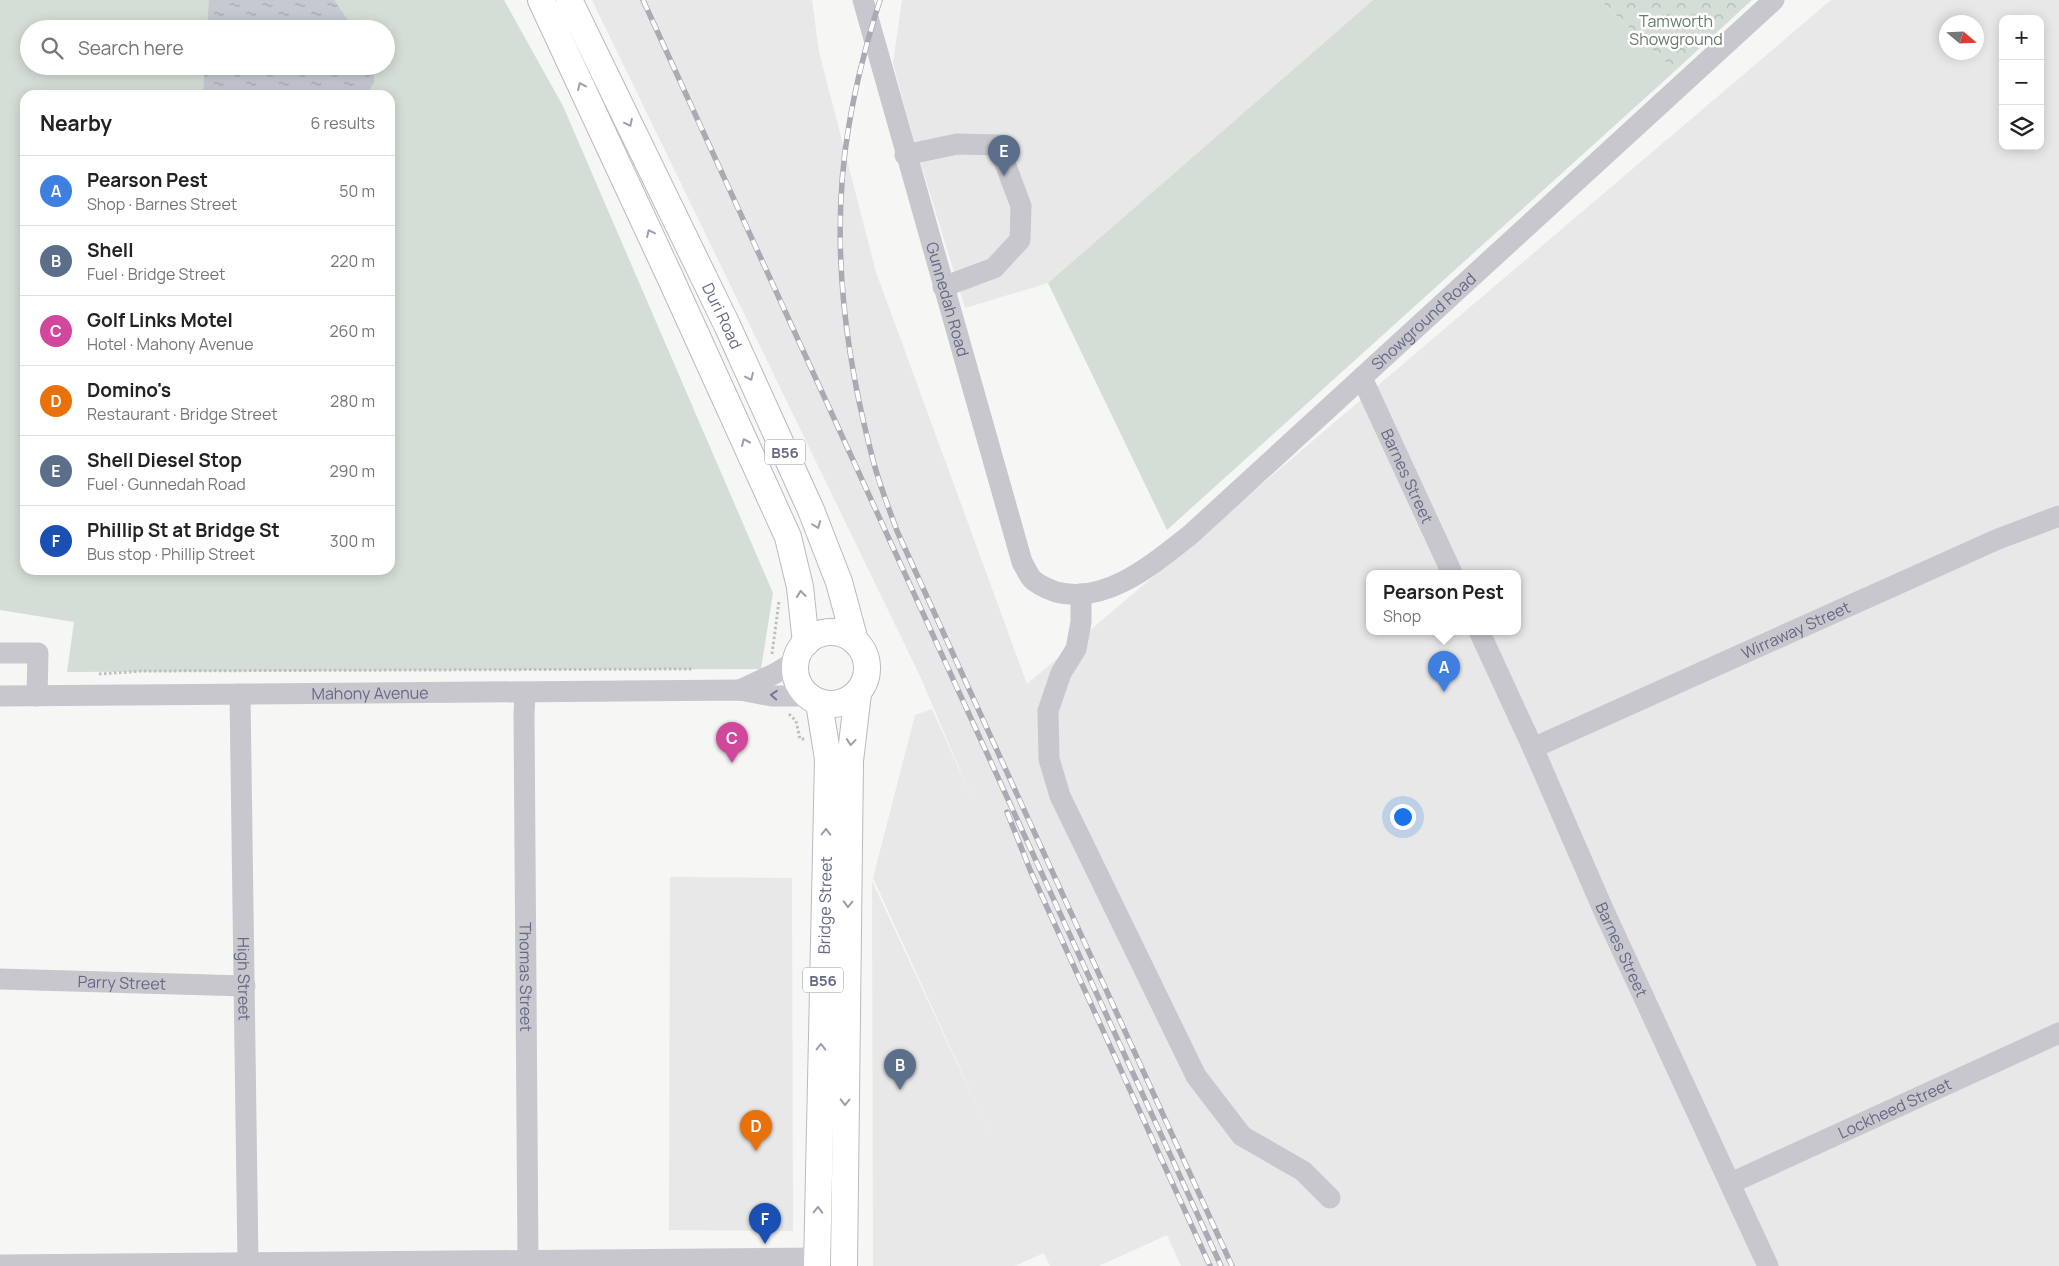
<!DOCTYPE html>
<meta charset="utf-8">
<style>
:root{--surface:#fff;--page:#f6f6f6;--text:#222;--muted:#767676;--line:#e0e0e0;--accent:#7a5d24}
body{margin:0;font-family:Manrope,sans-serif;background:var(--page);color:var(--text)}
.controls{position:absolute;right:15px;top:15px;display:grid;overflow:hidden;border-radius:10px;box-shadow:0 2px 12px #0003}
.controls button{width:45px;height:45px;display:grid;place-items:center;padding:0;border:0;border-bottom:1px solid var(--line);background:var(--surface);color:var(--text);font:25px sans-serif}
.compass{position:absolute;left:1939px;top:15px;width:45px;height:45px;border-radius:50%;background:var(--surface);box-shadow:0 2px 12px #0003;rotate:109deg}
.you{position:absolute;left:1402px;top:816px;width:18px;height:18px;margin:-12px;border:4px solid #fff;border-radius:50%;background:#1a73e8;box-shadow:0 0 0 8px #1a73e833}
.badge{display:grid;place-items:center;width:32px;height:32px;border-radius:50%;background:var(--accent);color:#fff;font-size:16px;font-weight:700}
.pin{position:absolute;translate:-50% -41px;filter:drop-shadow(0 1px 2px #0008)}
.pin::after{content:'';position:absolute;top:26px;width:18px;height:15px;background:inherit;clip-path:polygon(0 0,100% 0,50% 100%)}
.popup{position:absolute;left:1366px;top:570px;width:155px;height:65px;box-sizing:border-box;display:grid;place-content:center;border-radius:10px;background:var(--surface);filter:drop-shadow(0 1px 4px #0005);font-size:16px;white-space:nowrap;color:var(--muted)}
.popup b{font-size:19px;color:var(--text)}
.popup::after{content:'';position:absolute;left:50%;top:100%;margin-left:-10px;border:10px solid transparent;border-top-color:var(--surface)}
.list{margin:0;padding:0;list-style:none}
h2{display:flex;justify-content:space-between;align-items:center;height:65px;margin:0;padding:0 20px;font-size:21px}
h2 small{font-size:16px;font-weight:400;color:var(--muted)}
.list li{display:grid;grid-template-columns:32px 1fr auto;gap:15px;align-items:center;box-sizing:border-box;height:70px;padding:0 20px;border-top:1px solid var(--line)}
.list b{display:block;font-size:19px;white-space:nowrap}
.list p{margin:0;font-size:16px;white-space:nowrap;color:var(--muted)}
.list em{font-size:16px;font-style:normal;color:var(--muted)}
.icon{flex:none;width:28px;height:28px;fill:none;stroke:currentColor;stroke-width:2;stroke-linecap:round;stroke-linejoin:round}
.map{position:relative;flex:none;width:2059px;height:1266px;overflow:hidden}
.search{position:absolute;background:var(--surface);box-shadow:0 2px 12px #0003;left:20px;top:20px;width:375px;height:55px;display:flex;align-items:center;gap:12px;box-sizing:border-box;padding:0 18px;border-radius:28px;color:var(--muted);font-size:19px}
.panel{position:absolute;background:var(--surface);box-shadow:0 2px 12px #0003;left:20px;top:90px;width:375px;height:485px;border-radius:15px}
.map>svg:first-child{display:block}
</style>
<div class="map">
<svg width="2059" height="1266" viewBox="0 0 2059 1266">
<defs>
<pattern id="forest-crowns" width="20" height="18" patternUnits="userSpaceOnUse" patternTransform="scale(1.25)"><rect width="20" height="18" fill="#d5ded6"/><path d="M2 6a3 3 0 1 1 6 0M12 15a3 3 0 1 1 6 0" fill="none" stroke="#b1b8b3"/></pattern>
<pattern id="water-ripples" width="26" height="14" patternUnits="userSpaceOnUse" patternTransform="scale(1.25)"><rect width="26" height="14" fill="#c5c9d2"/><path d="M2 4q2-2 4 0t4 0M15 11q2-2 4 0t4 0" fill="none" stroke="#a4a7b0"/></pattern>
</defs>
<rect width="100%" height="100%" fill="#f6f7f4"/>
<path fill="#e7e8e7" fill-rule="evenodd" d="M592 0H812L819 52 876 272 1027 684 1831 0H2059V1266H1181L1167 1235 1099 1266H1050L1044 1253 1015 1266H873L872 881 990 1134 873 878 915 715 932 709 971 796 920 676ZM2003 19H2040V146H2003ZM1946 22H1976V52H1946ZM1370 573H1518V631H1370Z
M902 0H1373L1048 283 965 308 913 138 893 63Z
M670 877 792 878 793 1231 669 1230Z"/>
<path fill="#d5ded6" fill-rule="evenodd" d="M0 0H504L563 106 773 593 761 669 67 672 74 622 0 610ZM29 29H386V66H29ZM25 95H390V570H25Z
M1373 0H1600L1675 71 1167 530 1048 283Z"/>
<path fill="url(#forest-crowns)" d="M1600 0H1752L1675 71Z"/>
<path fill="url(#water-ripples)" d="M209 0H334L354 29H207Z
M205 66H374V82L366 95H203Z"/>
<g fill="none" stroke-linecap="round" stroke-linejoin="round">
<defs>
<g id="major">
<path d="M541 0 670 277 788 537 800 587 806 643"/>
<path id="s10" d="M569 0 727 325 811 510 839 582 855 641"/>
<circle cx="831" cy="668" r="36"/>
<path id="s11" d="M817 1266 828 759 819 703"/>
<path d="M844 1266 850 761 858 693"/>
</g>
</defs>
<use href="#major" stroke="#b9bac0" stroke-width="28"/>
<path stroke="#bebec2" stroke-width="3" stroke-dasharray="2.5 2.5" stroke-linecap="butt" d="M772 654 779 601
M99 674 143 671 693 669
M789 714 796 721 800 739H805"/>
<g stroke="#c7c7cd" stroke-width="21">
<path id="s1" d="M863 0 1022 562C1025 567 1028 574 1032 579 1038 585 1048 589 1056 592 1106 605 1153 564 1190 535L1774 0"/>
<path d="M905 155 957 144 998 145 1021 206 1020 240 994 268 943 287"/>
<path id="s2" d="M1362 378 1452 573"/>
<path d="M1081 594V622L1076 649 1061 673 1048 711 1049 759 1060 796 1196 1076 1242 1136 1303 1171 1330 1198"/>
<path id="s3" d="M1479 631 1533 748 1603 909 1768 1266"/>
<path d="M0 653H38L37 696"/>
<path d="M740 690 774 674 796 661"/>
<path id="s4" d="M525 692 524 715 528 1261"/>
<path id="s5" d="M240 694 248 1263"/>
<path id="s6" d="M0 696 740 690 772 696H807"/>
<path id="s7" d="M1533 748 1998 539 2059 516"/>
<path id="s8" d="M0 979 245 986"/>
<path id="s9" d="M1731 1183 2059 1033"/>
<path d="M0 1265 816 1258"/>
</g>
<use href="#major" stroke="#fff" stroke-width="26"/>
<defs>
<path id="rail" d="M643 0 1221 1266
M880 0C867 41 856 83 849 125 830 234 844 350 872 456 878 481 888 506 897 531L1232 1266
M1007 812 1031 872 1210 1266"/>
</defs>
<use href="#rail" stroke="#a9aab3" stroke-width="5.5"/>
<use href="#rail" stroke="#fff" stroke-width="4" stroke-dasharray="11" stroke-linecap="butt"/>
</g>
<defs><path id="oneway-chevron" d="M-2-3.5L2.5 0L-2 3.5" fill="none" stroke-width="1.6" stroke-linecap="round" stroke-linejoin="round" transform="scale(1.25)"/></defs>
<g stroke="#9c9eb0">
<use href="#oneway-chevron" transform="translate(581 86) rotate(-115)"/>
<use href="#oneway-chevron" transform="translate(629 123) rotate(64)"/>
<use href="#oneway-chevron" transform="translate(650 233) rotate(-115)"/>
<use href="#oneway-chevron" transform="translate(750 377) rotate(65)"/>
<use href="#oneway-chevron" transform="translate(745 442) rotate(-114)"/>
<use href="#oneway-chevron" transform="translate(817 525) rotate(69)"/>
<use href="#oneway-chevron" transform="translate(801 594) rotate(-96)"/>
<use href="#oneway-chevron" transform="translate(851 742) rotate(95)"/>
<use href="#oneway-chevron" transform="translate(826 832) rotate(-89)"/>
<use href="#oneway-chevron" transform="translate(848 904) rotate(91)"/>
<use href="#oneway-chevron" transform="translate(821 1047) rotate(-89)"/>
<use href="#oneway-chevron" transform="translate(845 1102) rotate(91)"/>
<use href="#oneway-chevron" transform="translate(818 1210) rotate(-89)"/>
</g>
<use stroke="#757790" href="#oneway-chevron" transform="translate(774 695) rotate(-176)"/>
<g text-anchor="middle" dominant-baseline="central" stroke-width="5" stroke-linejoin="round" paint-order="stroke">
<g fill="#fff" stroke="#9496aa" stroke-width="1">
<rect x="765" y="439.5" width="40" height="25" rx="4"/>
<rect x="803" y="967.5" width="40" height="25" rx="4"/>
</g>
<g font-size="15" font-weight="bold" fill="#666985">
<text x="785" y="452">B56</text>
<text x="823" y="980">B56</text>
</g>
<g font-size="16" fill="#657c6a" stroke="#fff">
<text x="1676" y="21">Tamworth<tspan x="1676" dy="18">Showground</tspan></text>
</g>
<g font-size="16" fill="#666985" stroke="#fff">
<text stroke="none"><textPath href="#s1" startOffset="311">Gunnedah Road</textPath></text>
<text stroke="none"><textPath href="#s10" startOffset="351">Duri Road</textPath></text>
<text stroke="none"><textPath href="#s1" startOffset="1099">Showground Road</textPath></text>
<text stroke="none"><textPath href="#s2" startOffset="108">Barnes Street</textPath></text>
<text stroke="none"><textPath href="#s7" startOffset="288">Wirraway Street</textPath></text>
<text stroke="none"><textPath href="#s6" startOffset="370">Mahony Avenue</textPath></text>
<text stroke="none"><textPath href="#s11" startOffset="361">Bridge Street</textPath></text>
<text stroke="none"><textPath href="#s3" startOffset="349">Barnes Street</textPath></text>
<text stroke="none"><textPath href="#s4" startOffset="285">Thomas Street</textPath></text>
<text stroke="none"><textPath href="#s5" startOffset="285">High Street</textPath></text>
<text stroke="none"><textPath href="#s8" startOffset="122">Parry Street</textPath></text>
<text stroke="none"><textPath href="#s9" startOffset="180">Lockheed Street</textPath></text>
</g>
</g>
</svg>
<div class="controls">
<button>+</button>
<button>−</button>
<button><svg class="icon" aria-label="layers" viewBox="0 0 24 24"><path d="M12 4l9 5-9 5-9-5zM3 14l9 5 9-5"/></svg></button>
</div>
<svg class="compass" viewBox="-18 -18 36 36"><path d="M0-13l5 13h-10z" fill="#e53935"/><path d="M0 13l5-13h-10z" fill="#767676"/></svg>
<div class="you"></div>
<div class="pin badge" style="left:1444px;top:692px;background:#3f7fe0">A</div>
<div class="popup"><b>Pearson Pest</b>Shop</div>
<div class="pin badge" style="left:900px;top:1090px;background:#5c6f8a">B</div>
<div class="pin badge" style="left:732px;top:763px;background:#d1479c">C</div>
<div class="pin badge" style="left:756px;top:1151px;background:#e8710a">D</div>
<div class="pin badge" style="left:1004px;top:176px;background:#5c6f8a">E</div>
<div class="pin badge" style="left:765px;top:1244px;background:#1a4fb4">F</div>
<div class="search"><svg class="icon" aria-label="search" viewBox="0 0 24 24"><circle cx="10" cy="10" r="6"/><path d="M15 15l6 6"/></svg>Search here</div>
<section class="panel">
<h2>Nearby<small>6 results</small></h2>
<ul class="list">
<li><span class="badge" style="background:#3f7fe0">A</span><div><b>Pearson Pest</b><p>Shop · Barnes Street</p></div><em>50 m</em></li>
<li><span class="badge" style="background:#5c6f8a">B</span><div><b>Shell</b><p>Fuel · Bridge Street</p></div><em>220 m</em></li>
<li><span class="badge" style="background:#d1479c">C</span><div><b>Golf Links Motel</b><p>Hotel · Mahony Avenue</p></div><em>260 m</em></li>
<li><span class="badge" style="background:#e8710a">D</span><div><b>Domino's</b><p>Restaurant · Bridge Street</p></div><em>280 m</em></li>
<li><span class="badge" style="background:#5c6f8a">E</span><div><b>Shell Diesel Stop</b><p>Fuel · Gunnedah Road</p></div><em>290 m</em></li>
<li><span class="badge" style="background:#1a4fb4">F</span><div><b>Phillip St at Bridge St</b><p>Bus stop · Phillip Street</p></div><em>300 m</em></li>
</ul>
</section>
</div>
